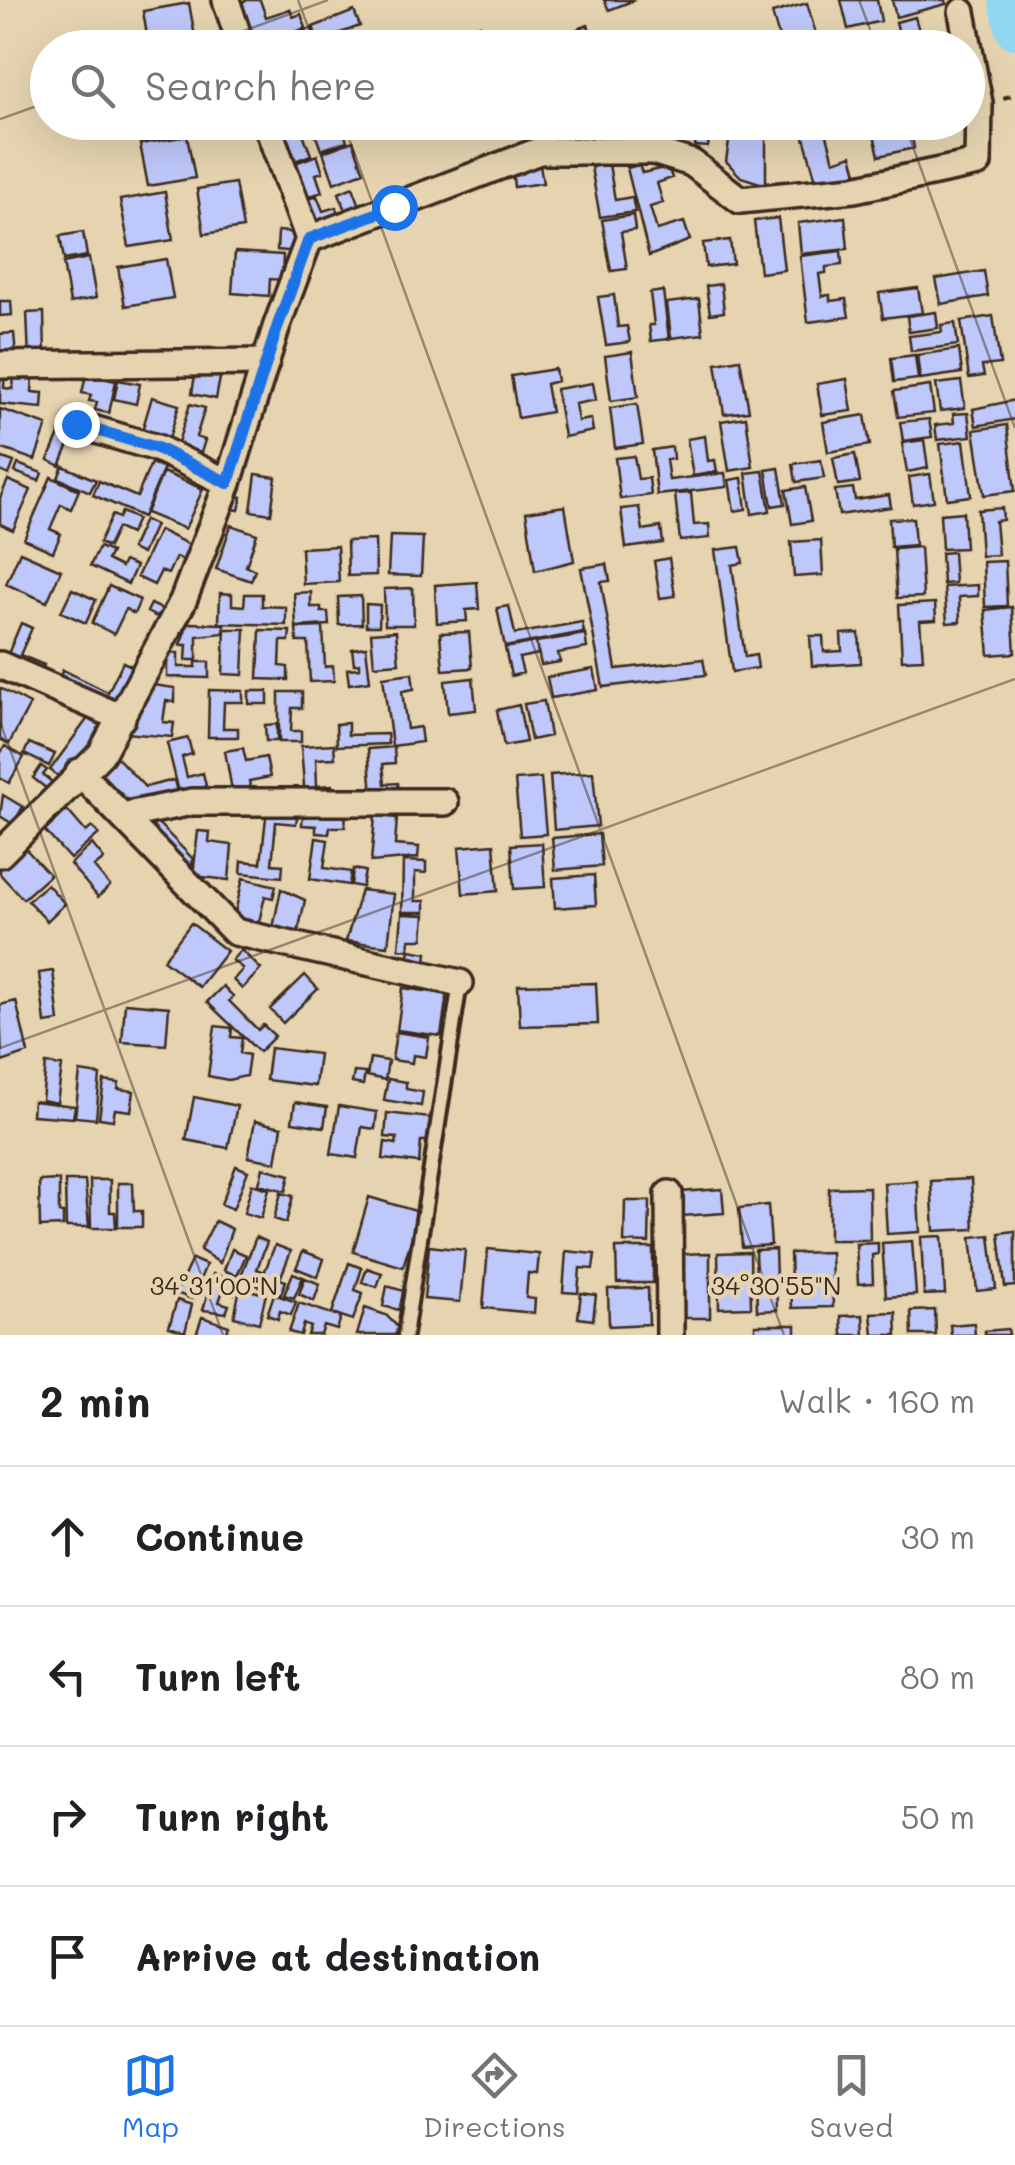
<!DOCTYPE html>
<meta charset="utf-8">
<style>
:root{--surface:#fff;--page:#f6f6f6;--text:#202124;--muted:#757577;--line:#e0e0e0;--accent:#1a73e8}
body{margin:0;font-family:Mali,sans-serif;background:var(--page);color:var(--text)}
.stop{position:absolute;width:30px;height:30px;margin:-22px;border:8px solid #1a73e8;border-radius:50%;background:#fff}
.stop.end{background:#1a73e8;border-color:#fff;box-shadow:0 2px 10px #0008}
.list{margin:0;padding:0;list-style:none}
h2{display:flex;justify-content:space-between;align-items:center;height:130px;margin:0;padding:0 40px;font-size:42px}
h2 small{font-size:32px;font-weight:400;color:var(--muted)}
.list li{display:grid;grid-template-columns:65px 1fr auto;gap:30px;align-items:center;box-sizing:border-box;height:140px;padding:0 40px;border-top:2px solid var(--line)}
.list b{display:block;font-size:38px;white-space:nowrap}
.list em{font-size:32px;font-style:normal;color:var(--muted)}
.icon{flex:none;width:55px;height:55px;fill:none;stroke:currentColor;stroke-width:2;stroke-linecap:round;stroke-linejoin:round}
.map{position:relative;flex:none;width:1015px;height:1335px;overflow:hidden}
.search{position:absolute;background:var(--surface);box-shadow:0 10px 40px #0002;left:30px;right:30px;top:30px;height:110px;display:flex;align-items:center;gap:25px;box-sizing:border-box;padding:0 35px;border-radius:55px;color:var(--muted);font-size:38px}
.sheet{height:690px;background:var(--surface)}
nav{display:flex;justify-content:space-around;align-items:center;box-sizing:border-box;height:140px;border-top:2px solid var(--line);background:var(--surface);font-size:28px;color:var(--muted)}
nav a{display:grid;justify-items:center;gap:5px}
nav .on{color:var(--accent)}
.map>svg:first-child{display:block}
</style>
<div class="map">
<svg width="1015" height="1335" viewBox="0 0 1015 1335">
<rect width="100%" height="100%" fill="#e6d4b1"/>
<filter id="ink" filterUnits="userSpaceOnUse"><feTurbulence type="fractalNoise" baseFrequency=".01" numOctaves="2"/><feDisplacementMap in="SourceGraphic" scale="20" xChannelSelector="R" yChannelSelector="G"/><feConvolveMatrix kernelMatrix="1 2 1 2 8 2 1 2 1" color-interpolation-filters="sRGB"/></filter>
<g filter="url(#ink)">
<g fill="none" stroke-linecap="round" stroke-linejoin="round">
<path stroke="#90d8f1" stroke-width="40" d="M1009 0 1015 29"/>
</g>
<path fill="#bec8fa" stroke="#3b2a1e" stroke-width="2.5" d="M247 0H260L266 17 290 9 293 17 301 14 306 28 251 48 233 5Z
M604 0H635L609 10Z
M841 0H877L881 21 848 29Z
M892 0H945L946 4 896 17Z
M189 3 197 48H149L143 11Z
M807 3 820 48H782L772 13Z
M354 11 360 26 335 35 339 48H321L313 27Z
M915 17 924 48H903L896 22Z
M480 25 489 48H438L436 43Z
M588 25 596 48H547L545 41Z
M312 28 318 45 285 48 282 39Z
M875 34 878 48H853L851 39Z
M290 122H299L311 155 287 164 274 128Z
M311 122H340L347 141 321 150Z
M663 122H680L678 140 661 138Z
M698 122H711L708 147 695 146Z
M732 122H766V185L741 177 726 161Z
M871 122H909L914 148 879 156Z
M824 124 834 161 852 155 857 173 817 184 802 130Z
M187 136 195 178 148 186 140 144Z
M353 141 364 172 334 183 323 152Z
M317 155 323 172 316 174 322 192 299 200 287 166Z
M609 164 615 200 632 197 635 212 600 217 591 167Z
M540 165 543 183 514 187 512 169Z
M639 165 642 173 668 167 672 178 657 183 663 203 650 207 657 230 684 222 690 240 649 256 627 168Z
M235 183 243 228 204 234 197 189Z
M353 187 363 214 348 219 339 193Z
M165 192 173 240 129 247 120 200Z
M317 196 323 211 336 207 341 221 312 231 301 202Z
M633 215 635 230 621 232 627 269 611 271 602 220Z
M845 217 848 249 801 254 798 223Z
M778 218 784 270 760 273 754 221Z
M278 231 300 233 298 252 277 250Z
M83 232 87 256 64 260 60 236Z
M730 240 733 264 706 267 703 243Z
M841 251 842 265 826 267V273L819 274 822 296 830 295V301L846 299 849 317 808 322 800 256Z
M235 252 283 255 282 280 270 279 269 296 232 293Z
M89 258 96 298 70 303 63 263Z
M166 259 173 298 125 306 118 267Z
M984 271 988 296 941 304 936 279Z
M721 284 724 312 710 314 706 286Z
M918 288 922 313 883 318 879 293Z
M663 291 669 339 651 341 649 325H654L650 293Z
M614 295 618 327 627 326 630 342 606 345 598 297Z
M699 299 703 334 671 338 667 303Z
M0 301H11L12 315 0 316Z
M44 312 45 357 29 358 27 313Z
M936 312 938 328 909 332 907 316Z
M993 316 1000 364 982 366 984 376 969 378 961 321Z
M955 323 958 345 911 351 909 336 942 332 941 325Z
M14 333 16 356 0 357V334Z
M959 349 962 373 920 379 917 355Z
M632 352 638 397 611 401 605 356Z
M915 355 918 379 894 382 891 358Z
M740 359 749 411 724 414 716 363Z
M196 368 221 373 216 399 192 394Z
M555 369 557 381 546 384 551 412 518 418 511 376Z
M0 373H5L4 388 13 389 14 374 33 376 32 392 43 393 42 408 0 404Z
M86 375 116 381 109 413 95 410 97 402 89 401 91 395 82 393Z
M847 379 852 411 822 415 817 384Z
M118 380 140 384 136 404 114 399Z
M961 381 965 408 940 411 936 384Z
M593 383 596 400 575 404 578 421 591 419 593 431 564 437 556 389Z
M930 386 934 413 898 417 894 391Z
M152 397 179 405 169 439 142 431Z
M1015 400V419L976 426 973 409Z
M190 404 205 408 196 437 205 440 200 456 176 449Z
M637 404 643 444 615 448 610 408Z
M0 409 47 425 35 460 0 448Z
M968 413 971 436 937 440 935 425 954 423 953 414Z
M865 415 870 445 828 452 823 422Z
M746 417 753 467 729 471 721 421Z
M929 419 932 437 903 441 900 422Z
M63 425 75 430 60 466 48 460Z
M1007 425 1015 491 984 495 974 430Z
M705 436 708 461 715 460 717 472 693 476 687 439Z
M924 440 928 468 907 472 902 443Z
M964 441 971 496 947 499 940 444Z
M672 447 673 459 666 460 669 480 725 473 727 487 657 495 652 450Z
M855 454 860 482 838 485 833 458Z
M634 456 638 479 649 478 651 495 620 499 615 458Z
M0 457 14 462 9 475 0 471Z
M821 460 824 478 796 482 793 464Z
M151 463 164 468 143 517 93 495 99 481 137 497Z
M18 464 42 473 39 481 15 472Z
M63 466 96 480 90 492 58 478Z
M779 468 785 504 772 506 766 470Z
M763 471 770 511 752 514 746 473Z
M163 472 203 489 185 529 146 513Z
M256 474 276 477 271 514 251 511Z
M930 474 934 501 913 504 909 477Z
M51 477 79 490 71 509 61 504 50 529 61 534 53 552 24 539Z
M742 478 746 509 734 511 729 480Z
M8 480 31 490 13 530 0 524V498Z
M805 487 811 521 792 524 786 490Z
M853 488 855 500 889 495 891 507 839 515 835 490Z
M691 493 694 525 709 524 710 538 680 541 675 494Z
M228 494 242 497 239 510 225 508Z
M565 506 574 561 535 571 526 512Z
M639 507 643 530 661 527 663 543 626 548 621 509Z
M1002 508 1003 520 995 521 998 555 981 556 978 510Z
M122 512 137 519 130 534 117 528 108 547 99 543 112 515 119 518Z
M963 512 965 548 942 549 940 514Z
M913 518 915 545 891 547 889 519Z
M144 520 155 525 142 554 131 549Z
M231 525 257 534 246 566 255 570 251 581 216 569Z
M159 530 190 545 183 560 176 557 168 574 161 571 154 585 137 577Z
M390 536 423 537 421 576 388 575Z
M375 540 376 575 348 576 347 541Z
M821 540 823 575 794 577 791 542Z
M337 546 339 582 303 584 301 548Z
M99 547 111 552 107 560 121 567 124 561 136 566 128 584 90 566Z
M740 547 743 563 732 565 745 657 756 655 758 668 732 672 715 550Z
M920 547 923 597 897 598 894 549Z
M20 552 61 570 47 602 6 584Z
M953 552 955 583 943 584 941 553Z
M669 558 675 596 660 598 654 561Z
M1005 561 1007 606 985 607 983 562Z
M607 564 610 581 601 582 616 669 703 659 706 675 603 687 581 568Z
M477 582 479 609 466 610 467 621 437 623 435 585Z
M978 585V596L959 597 960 622 947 623 944 587Z
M109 586 140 600 134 614 126 609 114 634 92 623Z
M413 588 414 625H385L384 589Z
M72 589 96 600 86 623 61 612Z
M311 592V607H321V612H328L329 625 296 627 294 593Z
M220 593 232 594V605L244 606 245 594H262V606L286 607V625L219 623Z
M361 596 362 624 339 625 338 597Z
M935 603 936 620 920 621 923 659 902 660 899 605Z
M151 604 164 610 160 619 147 612Z
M366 604 380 605 379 626H366Z
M509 606 515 634 582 622 584 632 505 647 497 608Z
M1012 607 1015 653 989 655 985 610Z
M21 623 32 628 20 655 44 665 39 676 5 661Z
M188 623 224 624V633L197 636V660H186L187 645H180Z
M323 627 325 667 333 666 334 681 310 682 308 642H297L296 628Z
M225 629H245L243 675 223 674Z
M260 630 290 631 289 641H281L280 666 288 667V680L258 679Z
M396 631 399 663 374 665 371 633Z
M469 632 472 668 443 670 440 633Z
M859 633 861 663 812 666 810 636H823L824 652 842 651 841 634Z
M585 634 587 648 558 653 560 662 541 665 536 642Z
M536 642 538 654 519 658 523 673 511 676 505 648Z
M366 647 370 681 349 684 347 669 360 668V663L354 664 352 649Z
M167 653H178V667H196V662H209V678L167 677Z
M123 662 136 668 114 712 56 683 63 670 108 692Z
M594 669 598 690 551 698 547 677Z
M412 673 414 689 402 691 407 729 420 727 422 742 392 746 383 677Z
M473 678 476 710 448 713 445 681Z
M153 685 175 688V702L166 701 163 722 174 723 172 737 124 733Z
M0 688 30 704 9 744 0 739Z
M209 690 243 691V702H224L223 728H238V737H208Z
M249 691H268V704H249Z
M279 692H302V708H292L291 731H301V742H279Z
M544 701 550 736 531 740 524 704Z
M519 705 526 742 504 746 497 710Z
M91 714 105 724 64 780 50 770Z
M348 723V735L387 734 388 744 337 746 336 724Z
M277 724V741H266L265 725Z
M188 738 192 754 182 757 187 777 203 773 206 786 180 796 167 743Z
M29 743 55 754 49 766 24 754Z
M334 744 335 758 316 759 317 786 332 785 333 797 305 799 301 746Z
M5 746 24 757 9 783 0 778V754Z
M394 747 395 763 383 764 385 784 398 783 399 792 372 794 368 749Z
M243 748 246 761 266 757 270 777 249 781 252 794 233 796 225 751Z
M111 751 145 787 174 780 178 796 126 808 91 771Z
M41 766 47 770 43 775 52 782 47 789 33 778Z
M593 772 598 826 554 830 550 775Z
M541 778 546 834 520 836 515 780Z
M3 795 23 807 13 824 0 816Z
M267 808 298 811 296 824 276 822 272 864 283 865 282 877 241 873 242 861 261 863Z
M67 810 86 832 92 827 99 834 70 859 45 831Z
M303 810 346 813 345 827H330L329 834 316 833V826L302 825Z
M375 816 397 818 395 845 419 847 418 858 371 862Z
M153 818 193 859 190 874 138 823Z
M198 831 210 832 209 842 232 845 229 880 193 876Z
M599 834 602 866 555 870 552 838Z
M316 838 328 840 324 868 351 872 349 885 310 879Z
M542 843 545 887 514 889 511 845Z
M92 844 104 859 94 867 110 886 98 897 70 864Z
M494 844 498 891 463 894 459 847Z
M22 845 50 875 23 899 0 874V865Z
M403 861 426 862V873L415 872V901H425V912H402Z
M353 869 365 871 362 887 351 885Z
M594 875 596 905 555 908 553 878Z
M243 878 276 886 273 898 265 896 259 922 234 917Z
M47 884 65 904 47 921 28 901Z
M281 889 305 900 296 942 273 928Z
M361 890 394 894 388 946 346 941Z
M402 914 425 915 423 939H410L409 950 399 949Z
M191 923 227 951 199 987 163 960Z
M241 950 261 969 242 989 233 980 243 969 232 960Z
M410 950 427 953 425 970 398 966 400 954 409 955Z
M53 971 59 1021 45 1023 39 973Z
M305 975 318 989 283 1023 270 1009Z
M596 983 598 1024 520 1026 518 985Z
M223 986 233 996 229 1001 258 1030 263 1025 275 1036 259 1052 207 1002Z
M403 988 447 994 441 1036 397 1030Z
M16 1001 28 1053 2 1062 0 1005Z
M125 1003 169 1007 166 1045 122 1042Z
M215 1026 232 1028 231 1037 242 1038 240 1053 249 1055 246 1076 228 1080 208 1076Z
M396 1032 429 1037 426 1057 413 1055 412 1063 392 1060Z
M270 1048 319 1054 315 1086 266 1080Z
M370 1058 388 1061 385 1080 367 1076Z
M46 1064 62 1066 57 1103 42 1100Z
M80 1072 100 1075 96 1119 75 1117Z
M354 1072 365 1073 363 1085 352 1083Z
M388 1079 406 1082V1089L423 1092 421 1106 384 1100Z
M104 1081 119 1083 118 1089 134 1091 131 1111 115 1109 113 1120 99 1118Z
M194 1097 237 1106 228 1148 186 1140Z
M33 1101 75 1106 73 1118 32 1115Z
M295 1102 327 1107 324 1127 292 1122Z
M339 1106 377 1112 375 1129 362 1127 357 1158 331 1154Z
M387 1113 431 1118 429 1141H421L419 1163 383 1159 385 1142 396 1144 397 1138 385 1137Z
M255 1121 282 1127 276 1162 248 1157Z
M236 1166 248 1171 233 1209 221 1204Z
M263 1168 290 1175 286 1191 259 1184Z
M971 1179 974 1229 934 1231 931 1181Z
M59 1180V1213H63V1226L40 1227 39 1181Z
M90 1180H110V1212H115L116 1228H91Z
M65 1181H85L89 1227H66Z
M917 1181 920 1232 887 1234 884 1183Z
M118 1183H133L134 1211H142V1227H118Z
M252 1184 269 1189 261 1218 244 1213Z
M869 1187 870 1240H829V1188Z
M722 1189 724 1213 682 1216 680 1192Z
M281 1193 293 1196 286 1223 274 1219Z
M369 1197 419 1212 403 1267 353 1252Z
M625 1201H650L649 1243 624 1242Z
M768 1205 771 1245 742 1247 739 1208Z
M215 1221 232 1229 220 1263 200 1250Z
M1015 1231V1286L1005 1287 999 1233Z
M990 1235 996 1289 977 1291 971 1237Z
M942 1236 945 1294 924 1295 921 1237Z
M256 1237 267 1242 257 1269 265 1272 259 1286 240 1278Z
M912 1241 916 1295 886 1297 882 1243Z
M878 1243V1254L872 1255 873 1283 858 1284 856 1244Z
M275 1245 291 1251 280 1279 286 1281 281 1294 259 1286Z
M429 1246 465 1250 460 1302 424 1299Z
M616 1248H653V1283H617Z
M232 1249 246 1255 237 1276 224 1270Z
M488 1249 539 1254 537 1274 528 1273 526 1298 535 1299 534 1313 483 1308Z
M775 1249 777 1310 757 1311 755 1250Z
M303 1251 324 1259 318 1277 296 1268Z
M566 1251 595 1254 593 1269 580 1268 578 1293 563 1292Z
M750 1252 751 1307 719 1308 718 1253Z
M831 1252 833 1307 792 1308 790 1253Z
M710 1253V1318H677L678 1254Z
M192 1259 206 1265 192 1299 176 1293Z
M349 1263 362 1268 355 1290 363 1293 353 1320 332 1313Z
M367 1268 382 1273 377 1287 362 1282Z
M293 1273 303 1277 294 1298 284 1295Z
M213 1274 238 1281 234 1294 223 1290 219 1302 229 1305 226 1313 203 1310Z
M305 1278 320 1284 314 1301 299 1294Z
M387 1286 404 1291 399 1310 383 1306Z
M240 1288 266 1294 259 1323 234 1317Z
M648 1288 649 1324 609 1326 608 1289Z
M581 1293 596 1295 593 1320 578 1318Z
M274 1294 296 1302 291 1315 280 1311 278 1319 267 1315Z
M177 1300 192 1305 185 1332 169 1327Z
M299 1303 341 1317 337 1330 324 1326 321 1335H308L311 1327 304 1324 301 1335 289 1332Z
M365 1308 386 1315 398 1327 395 1335H357Z
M935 1310 936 1335H912L911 1311Z
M896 1312 897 1335H873L871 1313Z
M863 1315 864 1335H842L841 1316Z
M202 1317 229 1326 226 1335H196Z
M974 1323 975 1335H951L950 1325Z
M755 1325H796V1335H755Z
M1008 1329 1009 1335H985V1331Z"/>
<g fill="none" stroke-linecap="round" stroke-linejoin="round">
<defs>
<path id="service" d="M405 1335 460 983"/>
<path id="minor" d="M226 0 242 48
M309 239 539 151H653L692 163 740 200 854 189 978 163 979 103 962 12
M0 365 266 362
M76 424 157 448 228 483
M0 665 122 718
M79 772 235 932 460 983
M122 816 192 802H445
M0 854 101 754 183 601 228 483 277 325 309 239 266 122
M669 1194 670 1335"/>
</defs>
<use href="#service" stroke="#3b2a1e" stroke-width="20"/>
<use href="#minor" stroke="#3b2a1e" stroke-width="32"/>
<path stroke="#3b2a1e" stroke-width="4" stroke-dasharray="8 8" stroke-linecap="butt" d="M1003 98 1015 95"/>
<use href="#service" stroke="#e6d4b1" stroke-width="12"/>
<use href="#minor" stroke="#e6d4b1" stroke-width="25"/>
</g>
</g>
<g fill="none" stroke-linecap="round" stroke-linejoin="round" filter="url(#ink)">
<path stroke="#1a73e8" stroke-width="12" d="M76 424 157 448 228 483 278 325 309 239 394 207"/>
</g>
<path fill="none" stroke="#3b2a1e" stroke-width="2.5" stroke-opacity="0.45" d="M298 0 316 48M859 0 877 48M197 48 328 0M0 119 48 102M343 122 784 1335M904 122 1015 428M0 722 223 1335M0 1048 1015 679"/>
<g font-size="25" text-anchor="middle" fill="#3b2a1e" stroke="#e6d4b1" stroke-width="8" stroke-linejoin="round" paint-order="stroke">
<text x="214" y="1295">34°31'00"N</text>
<text x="776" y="1295">34°30'55"N</text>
</g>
</svg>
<div class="stop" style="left:394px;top:207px"></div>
<div class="stop end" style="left:76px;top:424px"></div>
<div class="search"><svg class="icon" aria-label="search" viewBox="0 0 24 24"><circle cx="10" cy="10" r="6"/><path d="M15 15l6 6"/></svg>Search here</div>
</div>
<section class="sheet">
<h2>2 min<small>Walk · 160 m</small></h2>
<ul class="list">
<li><svg class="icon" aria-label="ahead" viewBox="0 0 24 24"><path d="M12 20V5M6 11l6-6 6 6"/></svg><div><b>Continue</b></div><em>30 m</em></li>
<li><svg class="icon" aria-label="left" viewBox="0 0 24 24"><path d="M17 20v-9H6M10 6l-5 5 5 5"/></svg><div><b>Turn left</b></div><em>80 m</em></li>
<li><svg class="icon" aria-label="right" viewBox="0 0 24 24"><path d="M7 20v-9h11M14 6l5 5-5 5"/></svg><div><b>Turn right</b></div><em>50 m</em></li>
<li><svg class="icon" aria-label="arrive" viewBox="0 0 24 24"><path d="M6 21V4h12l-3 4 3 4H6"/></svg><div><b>Arrive at destination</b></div></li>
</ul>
</section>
<nav>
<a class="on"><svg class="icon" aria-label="map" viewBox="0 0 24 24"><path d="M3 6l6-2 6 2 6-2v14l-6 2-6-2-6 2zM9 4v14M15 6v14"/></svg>Map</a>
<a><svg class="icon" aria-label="directions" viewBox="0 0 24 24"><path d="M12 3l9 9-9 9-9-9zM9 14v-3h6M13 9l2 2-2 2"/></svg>Directions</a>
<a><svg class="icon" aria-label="saved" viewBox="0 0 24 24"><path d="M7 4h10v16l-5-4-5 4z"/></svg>Saved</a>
</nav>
